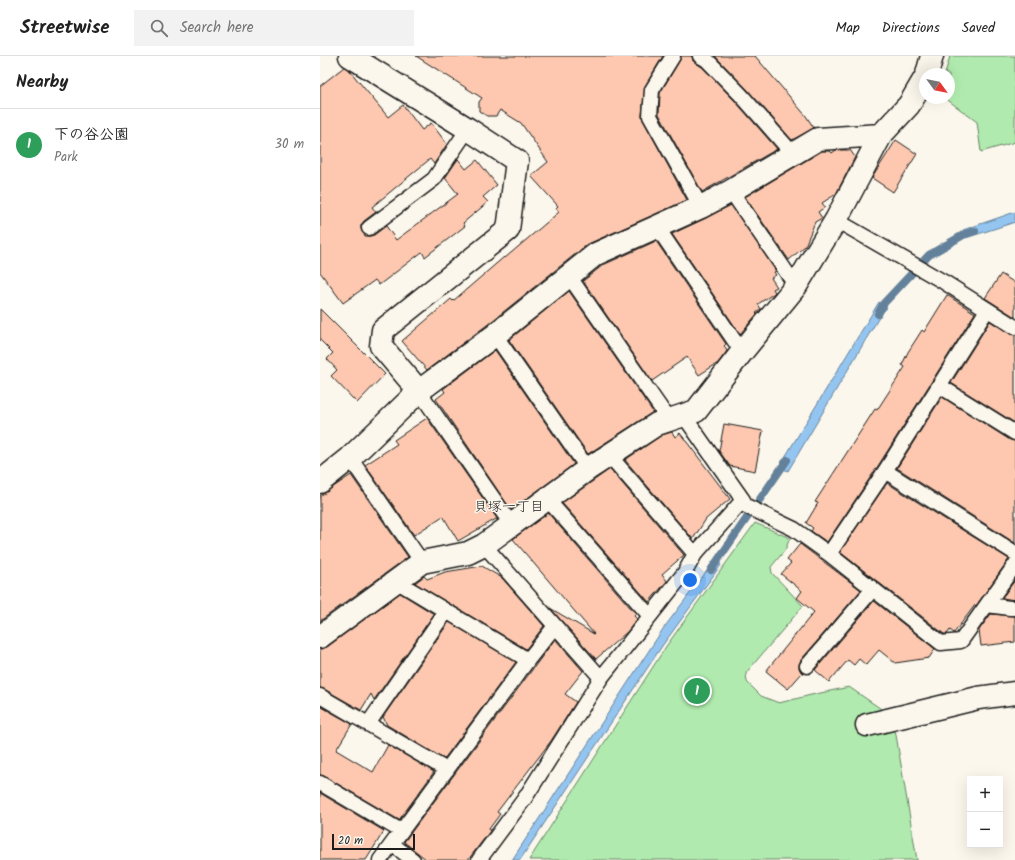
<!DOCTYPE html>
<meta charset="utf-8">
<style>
:root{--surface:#fff;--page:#f2f2f2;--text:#222;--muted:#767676;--line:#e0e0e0;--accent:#b45309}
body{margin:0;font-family:Kalam,"Klee One",sans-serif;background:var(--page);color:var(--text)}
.controls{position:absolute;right:12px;bottom:12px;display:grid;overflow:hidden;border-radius:0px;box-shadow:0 4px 16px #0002}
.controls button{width:36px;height:36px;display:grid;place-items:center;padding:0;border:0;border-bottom:1px solid var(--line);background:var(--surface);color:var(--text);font:20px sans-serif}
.compass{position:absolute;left:599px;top:12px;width:36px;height:36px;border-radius:50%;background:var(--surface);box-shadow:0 4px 16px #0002;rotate:123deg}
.scale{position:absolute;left:12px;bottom:10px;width:83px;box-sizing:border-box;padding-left:4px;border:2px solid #1c1c1c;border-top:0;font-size:11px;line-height:14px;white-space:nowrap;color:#1c1c1c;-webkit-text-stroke:3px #fbf7ec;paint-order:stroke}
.you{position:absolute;left:370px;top:524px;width:14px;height:14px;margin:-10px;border:3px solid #fff;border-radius:50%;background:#1a73e8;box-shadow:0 0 0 6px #1a73e833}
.badge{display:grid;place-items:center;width:26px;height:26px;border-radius:50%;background:var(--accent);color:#fff;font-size:13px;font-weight:700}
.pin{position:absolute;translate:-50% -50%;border:2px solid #fff;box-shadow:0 1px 4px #0006}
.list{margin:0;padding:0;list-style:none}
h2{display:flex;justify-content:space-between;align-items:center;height:52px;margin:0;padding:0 16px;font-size:17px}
h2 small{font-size:13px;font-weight:400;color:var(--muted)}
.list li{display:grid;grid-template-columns:26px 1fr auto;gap:12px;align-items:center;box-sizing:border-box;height:72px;padding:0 16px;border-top:1px solid var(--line)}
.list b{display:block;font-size:15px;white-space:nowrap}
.list p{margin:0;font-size:13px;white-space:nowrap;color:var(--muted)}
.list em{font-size:13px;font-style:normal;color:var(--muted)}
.icon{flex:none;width:22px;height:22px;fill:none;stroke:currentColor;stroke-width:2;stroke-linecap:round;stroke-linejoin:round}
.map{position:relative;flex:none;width:695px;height:804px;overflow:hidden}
header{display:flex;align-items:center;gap:24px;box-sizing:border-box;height:56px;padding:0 20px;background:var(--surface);border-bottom:1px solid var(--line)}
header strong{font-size:19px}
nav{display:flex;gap:22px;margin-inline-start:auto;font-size:14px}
.search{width:280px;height:36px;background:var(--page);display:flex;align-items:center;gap:10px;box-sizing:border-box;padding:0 14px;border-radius:0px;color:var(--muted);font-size:15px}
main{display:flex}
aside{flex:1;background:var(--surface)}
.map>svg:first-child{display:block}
</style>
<header>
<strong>Streetwise</strong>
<div class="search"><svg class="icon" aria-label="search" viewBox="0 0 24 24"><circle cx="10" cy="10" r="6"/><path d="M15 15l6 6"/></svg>Search here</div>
<nav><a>Map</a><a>Directions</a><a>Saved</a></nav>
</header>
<main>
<aside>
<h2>Nearby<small></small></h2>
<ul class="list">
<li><span class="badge" style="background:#2e9e5b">1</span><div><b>下の谷公園</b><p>Park</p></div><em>30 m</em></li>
</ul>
</aside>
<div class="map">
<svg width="695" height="804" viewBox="0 0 695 804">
<rect width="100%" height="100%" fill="#fbf7ec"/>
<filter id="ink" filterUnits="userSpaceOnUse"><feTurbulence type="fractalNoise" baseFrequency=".025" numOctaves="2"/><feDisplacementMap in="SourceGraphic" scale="8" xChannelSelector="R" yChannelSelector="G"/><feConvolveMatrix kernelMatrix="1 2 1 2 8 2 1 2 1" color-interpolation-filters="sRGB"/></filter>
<g filter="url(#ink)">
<path fill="#b0eaae" stroke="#668365" d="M630 0H695V86L661 96 657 66 625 42H629V18H625Z
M435 467 470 482 465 494 451 511 452 517 483 550 426 617 427 626 441 640 459 647 491 639 529 631 573 661 597 804H209L347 589Z"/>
<path fill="#94c5f0" stroke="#64819b" d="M695 156V166L646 182 643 174Z
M559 246 567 252 561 258 468 415 459 411Z
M395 504 401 509 342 590 200 804H192L343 573Z"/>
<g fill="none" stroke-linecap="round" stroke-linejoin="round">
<path stroke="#64819b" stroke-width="8" d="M558 258 564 247 609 199 645 178 655 175
M391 514 467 404"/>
</g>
<path fill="#fdc8af" stroke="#1c1c1c" d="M96 0H343L325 30 322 60 323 64 367 144 268 188 167 269 107 314 82 285 131 243 133 245 184 201 185 202 239 156 236 152 238 150 211 120 228 106 201 67 180 54 176 60H167L159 55V46L162 42Z
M361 0H372L373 5 382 11 415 45 457 93 382 136 339 58 340 37 360 4Z
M395 0H435L486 60 494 72 472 84 427 33Z
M24 11 30 15 68 61 83 49 102 74 111 67 127 88 114 108 110 103 52 151 56 156 44 165 41 169V173L45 180H50L54 179 66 170 76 184 138 138 125 122 138 103 146 113 157 104 177 129 163 141 168 146 143 167 145 170 105 201 102 196 59 229 55 224 23 247 0 216V30Z
M576 84 597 98 573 136 552 122Z
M516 94H530L535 101 516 138 502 147 505 151 498 156 502 162 495 166 485 190 469 204 425 141 502 95H510L512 97Z
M411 149 456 215 454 216 456 219 451 222 457 231 453 233 455 236 453 238 438 248 441 253 436 257 437 258 420 278 352 178 386 162Z
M336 185 406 288 404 290 407 295 398 307 379 319 367 301 332 325 263 225 283 209Z
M681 218 695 227V261L665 242Z
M249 235 333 356 268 398 189 284Z
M627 239 655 257 558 410 507 486 491 475 493 472 486 467 498 447 495 446 555 353 557 354 585 311 582 309 588 296 602 274 604 276Z
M0 253 65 318 37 347 11 320 17 314 7 303 13 297 0 284Z
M670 265 690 278 695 279V367L631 327Z
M175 294 254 408 191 454 116 343 125 336 123 333Z
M622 341 690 384 695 385V487L577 412Z
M107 362 178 464 176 463 138 485 123 460 94 479 45 409 77 388 74 384Z
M404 368 443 375 435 415 410 410 399 395Z
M352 376 355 381 360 377 410 443 386 463 373 483 305 404 342 379Z
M290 413 364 499 342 518 347 525 329 546 242 447Z
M31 419 88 501 0 565V440Z
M567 427 689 503 656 550 655 549 634 577 630 574 627 578H624L520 496Z
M228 457 316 558 314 560 317 563 308 575 276 603 230 552 274 578 193 483Z
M480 488 541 534 481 604 479 608V612L482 617 468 633 446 615 494 556 477 542 482 535 461 518 471 507 467 504Z
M162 510 182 522 224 570 206 593 95 527 104 520 107 523 125 516Z
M695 524V544L682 542Z
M80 537 114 558 54 644 51 638 41 654 4 633 0 632V593L7 591Z
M554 545 615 593 609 602 575 607 559 594 546 609 539 603 534 609 528 604 509 626 495 614Z
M671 558 695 560V586L661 590 659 574Z
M129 566 196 606 124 703 67 669 63 661Z
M235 583 263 615 245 638 256 646 231 685 177 756 180 758 169 773 170 775 148 804H107L84 786Z
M0 650 32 668 16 694 53 716 68 689 114 716 79 764 4 720 0 719Z
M0 737 64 775 46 804H0Z"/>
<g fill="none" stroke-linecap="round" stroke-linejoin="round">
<defs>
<path id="service" d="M353 0 332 34 330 60 381 151
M380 0 387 4 421 39 473 98
M411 135 476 230
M516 164 624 226 695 271
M337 171 422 296
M49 172 114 123 148 73
M249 220 349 364
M175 279 268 413
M620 330 695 377
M99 335 191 468
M289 399 375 498
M30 402 102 506
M565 415 695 497
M227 443 329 559
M420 447 474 473 509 498 621 587 641 585 695 509
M164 489 281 622
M509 498 565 415 667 254
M76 525 208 604
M667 549 690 552H695
M487 610 553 533
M0 640 127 714
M48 668 126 555
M0 727 81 775
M72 788 93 804
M60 804 208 604 235 570
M159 804 205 742 281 622 365 516 375 498 423 444 364 360"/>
<path id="minor" d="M30 0 148 73 197 105 188 174 63 274 61 290 99 335
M607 18 612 0
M0 426 30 402 99 335 175 279 276 198 381 151 411 135 498 83 561 79
M0 581 102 506 148 497 164 489 268 413 337 368 376 355 422 296 476 230 516 164 561 79 589 49 605 22
M547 669 658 642 695 637"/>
</defs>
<use href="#service" stroke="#1c1c1c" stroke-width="17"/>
<use href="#minor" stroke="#1c1c1c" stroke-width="25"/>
<use href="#service" stroke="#fbf7ec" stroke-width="14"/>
<use href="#minor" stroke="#fbf7ec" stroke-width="22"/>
</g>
</g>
<g text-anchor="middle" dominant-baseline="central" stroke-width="3" stroke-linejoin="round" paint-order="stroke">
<g font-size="14" fill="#1c1c1c" stroke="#fbf7ec">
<text x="189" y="451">貝塚一丁目</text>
</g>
</g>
</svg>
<div class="controls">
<button>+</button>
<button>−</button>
</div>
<svg class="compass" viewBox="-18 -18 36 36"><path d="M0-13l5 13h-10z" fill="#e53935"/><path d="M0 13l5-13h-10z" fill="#767676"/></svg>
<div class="scale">20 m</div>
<div class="you"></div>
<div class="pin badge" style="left:377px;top:635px;background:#2e9e5b">1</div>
</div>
</main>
